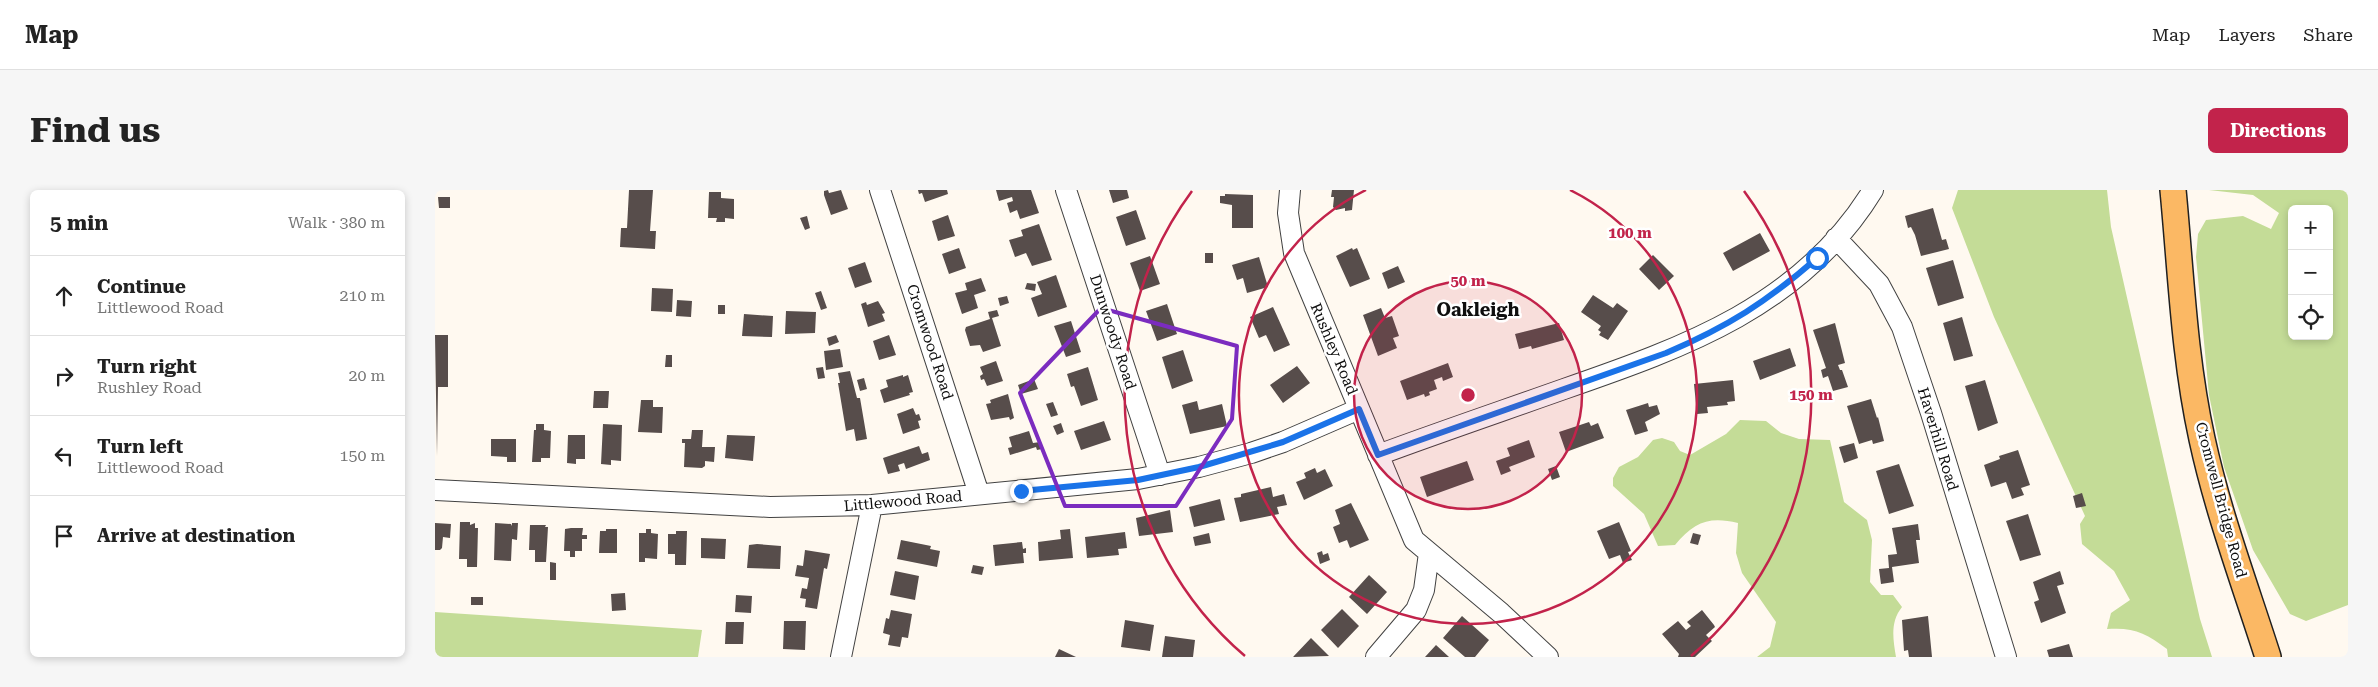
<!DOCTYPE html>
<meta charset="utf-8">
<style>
:root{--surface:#fff;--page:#f6f6f6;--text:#222;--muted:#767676;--line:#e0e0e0;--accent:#c2234b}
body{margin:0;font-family:"Roboto Serif",serif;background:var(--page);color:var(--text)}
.controls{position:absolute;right:15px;top:15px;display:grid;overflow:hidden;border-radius:8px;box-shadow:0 2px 8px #0003}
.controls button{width:45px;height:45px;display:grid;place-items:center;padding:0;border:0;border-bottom:1px solid var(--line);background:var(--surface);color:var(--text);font:25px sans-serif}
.stop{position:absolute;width:15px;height:15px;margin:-11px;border:4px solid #1a73e8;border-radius:50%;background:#fff}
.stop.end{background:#1a73e8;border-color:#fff;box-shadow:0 1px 5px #0008}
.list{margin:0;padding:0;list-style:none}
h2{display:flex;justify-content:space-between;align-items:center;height:65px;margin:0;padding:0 20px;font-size:21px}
h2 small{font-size:16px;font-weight:400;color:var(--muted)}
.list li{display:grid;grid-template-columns:32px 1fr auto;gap:15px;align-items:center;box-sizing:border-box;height:80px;padding:0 20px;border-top:1px solid var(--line)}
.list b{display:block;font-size:19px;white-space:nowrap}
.list p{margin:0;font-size:16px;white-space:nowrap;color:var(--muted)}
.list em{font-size:16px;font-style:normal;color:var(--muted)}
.icon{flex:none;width:28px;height:28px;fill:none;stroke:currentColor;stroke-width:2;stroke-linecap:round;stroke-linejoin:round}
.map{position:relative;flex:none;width:1913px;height:467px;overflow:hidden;border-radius:8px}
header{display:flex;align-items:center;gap:30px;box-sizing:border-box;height:70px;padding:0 25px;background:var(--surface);border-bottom:1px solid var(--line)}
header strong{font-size:24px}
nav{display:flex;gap:28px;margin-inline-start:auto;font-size:18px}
.intro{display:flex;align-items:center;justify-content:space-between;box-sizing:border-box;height:120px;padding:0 30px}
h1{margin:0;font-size:35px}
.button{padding:12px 22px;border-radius:8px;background:var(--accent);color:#fff;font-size:18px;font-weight:700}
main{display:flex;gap:30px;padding:0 30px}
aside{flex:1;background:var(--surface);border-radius:8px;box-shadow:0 2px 8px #0003}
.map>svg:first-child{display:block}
</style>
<header>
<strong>Map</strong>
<nav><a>Map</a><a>Layers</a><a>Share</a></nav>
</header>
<div class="intro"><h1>Find us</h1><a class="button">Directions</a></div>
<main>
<aside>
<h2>5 min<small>Walk · 380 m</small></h2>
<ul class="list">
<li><svg class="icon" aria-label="ahead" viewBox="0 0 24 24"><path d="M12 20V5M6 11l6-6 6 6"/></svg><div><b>Continue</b><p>Littlewood Road</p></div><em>210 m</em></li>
<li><svg class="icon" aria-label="right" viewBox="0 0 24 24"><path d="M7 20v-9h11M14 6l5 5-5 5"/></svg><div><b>Turn right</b><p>Rushley Road</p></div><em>20 m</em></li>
<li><svg class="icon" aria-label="left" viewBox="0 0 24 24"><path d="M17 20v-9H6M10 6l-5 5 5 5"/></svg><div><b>Turn left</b><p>Littlewood Road</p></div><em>150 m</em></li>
<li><svg class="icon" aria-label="arrive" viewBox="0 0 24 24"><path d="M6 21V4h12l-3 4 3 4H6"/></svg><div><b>Arrive at destination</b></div></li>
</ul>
</aside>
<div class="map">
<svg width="1913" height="467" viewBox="0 0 1913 467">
<rect width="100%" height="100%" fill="#fff9f0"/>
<path fill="#c4dc97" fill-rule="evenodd" d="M1523 0H1672L1676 37 1765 429 1777 467H1733L1732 459C1711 443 1699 437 1672 439L1676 423 1695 410 1679 381 1647 354 1645 334 1650 326 1559 127 1517 18Z
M1774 0H1913V415L1871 431 1855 424 1818 360 1789 277 1774 205 1761 67 1763 44 1771 30 1808 26 1836 39 1844 23 1818 5ZM1857 19H1894V146H1857Z
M1305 230 1331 231 1346 243 1364 249 1395 250 1409 312 1432 330 1437 350 1435 392 1446 405H1458L1467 417C1455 432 1458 449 1461 467H1322L1335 457 1341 432 1307 383 1301 363 1303 333C1274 326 1259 332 1240 355L1223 356 1209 324 1178 296V288L1184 277 1203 267 1218 250 1227 248 1239 252 1245 261 1255 265 1291 244Z
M0 422 267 440 263 467H0Z"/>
<path fill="#574d4b" d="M194 0H218L215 41H221L220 59 185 57 186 38H192Z
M393 0 394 3 406 0 413 19 396 25 389 5V1Z
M483 0H512L513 4 490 12 487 3 484 4Z
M561 0H596L604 23 585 29 582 20 575 23 572 13 578 11 577 7 564 11Z
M674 0H692L694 8 678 13Z
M897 0H919L917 20 910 21V18L901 20 898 17 899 7H896Z
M274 2H286V8L299 9V29L290 28V32H281L282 28H273Z
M790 4 818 5V38H797V15L785 13V6H790Z
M3 7H15V18H4Z
M1498 18 1507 50 1511 49 1514 59 1486 66 1480 45 1476 37 1473 38 1470 26Z
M701 20 711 49 691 56 681 27Z
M513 25 520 46 503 51 497 31Z
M372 26 375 38 370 40 365 28Z
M604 34 617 70 597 76 591 63 580 67 574 50 588 46 586 40Z
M1325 43 1335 61 1298 81 1288 63Z
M524 58 531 78 514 84 507 64Z
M917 58 918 60 922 58 935 89 915 97 901 66Z
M770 63H778V73H770Z
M1218 65 1239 86 1224 100 1204 79Z
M715 66 725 94 705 101 695 73Z
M824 67 833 97 812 103 808 88 802 90 797 75Z
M1518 70 1529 108 1503 116 1491 78Z
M430 72 437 92 420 98 413 78Z
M963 76 970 92 953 99 947 83Z
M621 85 632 117 603 127 596 108 607 104 602 92Z
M546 88 551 101 539 105 543 118 527 124 520 103 532 100 530 93Z
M592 93 601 94 600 101 590 99Z
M217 98 238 99 237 122 216 121Z
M386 101 392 118 386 120 380 103Z
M1158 105 1178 118 1182 113 1193 121 1173 150 1164 145 1166 142 1163 140 1166 136 1146 122Z
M572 106 574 113 565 116 563 108Z
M242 110 257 111 256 127 241 126Z
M443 111 450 123 447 124 450 131 433 137 426 114 431 112 432 115Z
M732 114 742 144 722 151 711 121Z
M283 115H290V124H283Z
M838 117 855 155 839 162 831 145 824 148 815 127Z
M946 118 950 128 957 126 964 146 958 148 962 158 943 166 928 125Z
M562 120 564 126 557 128 566 156 548 162 545 155 535 156 530 140 531 137 555 129 553 122Z
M351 121 381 122 380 143 350 144Z
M309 124 338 126 337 147 307 146Z
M1527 127 1538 166 1519 171 1508 133Z
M636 131 646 162 631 167 619 136Z
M1124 133 1129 150 1097 159 1096 156 1084 159 1080 144Z
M1400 133 1410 173 1403 175 1405 180H1407L1413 197 1398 201 1393 186 1388 188 1386 180 1391 178 1378 140Z
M0 145H13V197H3L2 266Z
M401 145 404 152 394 156 392 148Z
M454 145 461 165 444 170 438 151Z
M1355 158 1361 176 1325 190 1318 171Z
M405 159 408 177 391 180 389 161Z
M748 160 758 191 737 199 727 167Z
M231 165H237V177H230Z
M561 171 568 191 552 196 549 189 546 190 545 186 548 184 545 177Z
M1013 173 1018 187 1008 191 1007 187 999 190 1002 199 994 202 995 205 990 207 989 204 972 210 965 191Z
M862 176 875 193 848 213 835 195Z
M388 177 390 188 383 189 381 178Z
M653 177 663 210 646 216 639 196 636 197 632 184Z
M415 181 422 208H425L432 249 421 251 419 239 411 241 403 193H405L403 183Z
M468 185V187L473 185 478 202 474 203 475 205 449 213 445 200 453 197 451 190Z
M429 188 432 199 425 201 422 190Z
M599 189 603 199 586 204 583 195Z
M1298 190 1300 211 1292 212 1293 215 1272 217 1273 223 1262 224 1259 194Z
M1550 190 1563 233 1543 241 1530 196Z
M159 201H174L173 218H158Z
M573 204 579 228 575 230 574 227 556 230 551 214 556 213 555 210Z
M1436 209 1442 228 1443 227 1449 251 1438 254 1437 250 1424 254 1412 216Z
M206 210H218V217H228L227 243 203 242Z
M762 211 764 220 787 214 792 236 755 244 747 215Z
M618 212 623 225 616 227 611 214Z
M1213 213 1214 217 1222 215 1225 224 1210 232 1213 241 1200 245 1191 220Z
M478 218 481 225 484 224 486 230 483 231 485 238 468 244 462 224Z
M669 231 676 250 646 260 639 241Z
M1154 232 1156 236 1163 233 1169 248 1131 262 1124 242Z
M626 233 629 242 622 245 618 236Z
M101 234H109V240L116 241 115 268H106V272H97L99 240H101Z
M168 234 187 235 186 271 176 270V275L166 274Z
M257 240H268L267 257H280L279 272 270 271V276L267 278 249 277 250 253H247V249H256Z
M594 241 598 253 605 252 607 259 602 260 601 257 575 265 573 258 577 257 574 247Z
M133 245H150V269H141V274L132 273Z
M292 245 320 246 318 271 290 268Z
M56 249H81V272H72V267L56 266Z
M1094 250 1100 267 1074 277 1076 281 1066 285 1061 271 1075 266 1072 258Z
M1419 253 1423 268 1409 273 1404 257Z
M484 256 487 264 493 262 495 270 471 279 469 273 463 275 465 281 453 284 448 268Z
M1583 260 1595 295 1586 298 1589 305 1577 309 1571 292 1556 297 1549 275 1565 269 1564 266Z
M1032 271 1039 290 992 307 985 287Z
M1464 274 1479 316 1454 324 1441 281Z
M1121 276 1125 287 1117 290 1113 279Z
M880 278 882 283 890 279 898 296 869 310 861 292 871 288 869 283Z
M836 297 838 307 849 304 852 315 842 317 844 324 805 332 799 308 806 307V304Z
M1647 303 1651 316 1641 318 1638 306Z
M785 309 790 330 759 337 754 317Z
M916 313 934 350 915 358 912 350 904 353 898 337 905 334 900 320Z
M735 320 738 342 704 346 701 328Z
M1593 324 1606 365 1585 371 1571 331Z
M25 332H35V335L40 333V338H43L42 377H32V369H24Z
M1184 332 1196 361 1193 362 1197 370 1188 373 1185 365 1174 369 1162 341Z
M0 333 16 334 15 348 8 347 7 358 5 360H0Z
M60 333 76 334 77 336V333H83L82 350 77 349 76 371 59 370Z
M1483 334 1485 350H1481L1484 373 1457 377 1459 392 1446 394 1444 379 1454 378 1453 365 1462 364 1457 338Z
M95 335H111L110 337H113L111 372H100V360H94Z
M136 338H148L147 345H152V349H147V361H140V367H135V361H129L130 339Z
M171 339H182V363H164L165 341H171Z
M211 339H216V343L223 344 222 369 210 368V372H204V343H211Z
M635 339 638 368 604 371 603 352 626 349 625 340Z
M241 341H252L251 375H240V364H233V344H241Z
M690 342 692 358 683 359 684 365 652 368 650 347Z
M774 343 776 353 760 356 758 347Z
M1258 343 1266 345 1263 355 1255 353Z
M266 348 291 349 290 369 266 368Z
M466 350 496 356 495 359 505 361 502 377 462 369Z
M587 352 588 359 591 358V363H588L589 373 560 376 558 355Z
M322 354 346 356 345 379 312 378 314 355Z
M370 360 395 364 392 379 389 378 382 419 370 417 371 409 365 408 367 398 372 399 374 388 360 386 362 375 368 376Z
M887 361 888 365 893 363 895 370 885 374 882 363Z
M115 372 121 373V390H115Z
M538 375 549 377 547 385 536 383Z
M460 381 484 386 480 410 455 405Z
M1625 381 1629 394 1622 396 1631 423 1606 433 1599 412 1604 410 1598 392Z
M934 385 952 402 932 424 914 407Z
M190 403 191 420 177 421 176 404Z
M301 405 317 406 316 423 300 422Z
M36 407H48V415H36Z
M907 419 924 436 903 458 886 440Z
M456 420 477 424 473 448 467 447 465 457 453 455 455 445 448 443 451 428 454 429Z
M1267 420 1279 435 1280 437 1271 445 1277 451 1260 467H1243L1244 464 1227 444 1243 431 1251 440 1256 436 1252 432Z
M1027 426 1054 450 1040 467H1030L1008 448Z
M1493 426 1497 467H1474L1473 460 1469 461 1467 430Z
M690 430 719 435 715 461 686 457Z
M349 431H371L370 460 348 459Z
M291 432H309L308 454H290Z
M730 446 760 450 758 467H727Z
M876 448 894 466 858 467Z
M1634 454 1638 467H1614L1612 460Z
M1001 455 1014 467H990Z
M624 459 641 467H620Z"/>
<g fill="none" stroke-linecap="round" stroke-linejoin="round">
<defs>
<path id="minor" d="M445 0 544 304
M631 0 725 285
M855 0 853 23 859 63 979 350 1066 423 1113 467
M1401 48 1444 94 1467 137 1496 223 1571 467
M943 265C1005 242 1067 221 1129 199 1250 157 1367 116 1438 0
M0 300 335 317 437 315 703 289 764 277 816 263 848 252 924 219
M406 467 437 315
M941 467 981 420 989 400 994 363"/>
<path id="major" d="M1738 0C1746 83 1749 167 1767 249 1783 323 1810 395 1833 467"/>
</defs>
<use href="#minor" stroke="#424242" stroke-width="22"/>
<use href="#major" stroke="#202020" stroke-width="28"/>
<use href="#minor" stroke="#fff" stroke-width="20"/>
<use href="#major" stroke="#fbb864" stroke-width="25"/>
</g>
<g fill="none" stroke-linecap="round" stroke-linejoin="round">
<path stroke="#1a73e8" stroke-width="6" d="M586 301 703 290 764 277 848 252 924 219 943 265 1231 163C1292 137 1332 112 1382 68"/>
</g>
<path fill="none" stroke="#7b2cbf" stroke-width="4" stroke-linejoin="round" d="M666 118 802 156 797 229 741 316H630L585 203Z"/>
<circle cx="1033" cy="205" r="114" fill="#c2234b" fill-opacity=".12"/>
<g fill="none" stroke="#c2234b" stroke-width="2.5">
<circle cx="1033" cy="205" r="114"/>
<path d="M1135 0A229 229 0 1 1 931 0"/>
<path d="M810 466A343 343 0 0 1 757 1M1309 1A343 343 0 0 1 1256 466"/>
</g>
<g text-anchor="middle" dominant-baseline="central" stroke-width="5" stroke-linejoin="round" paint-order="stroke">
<g font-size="15" fill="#0f0f0f" stroke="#fff">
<text transform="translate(678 142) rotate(72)">Dunwoody Road</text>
<text transform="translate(495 152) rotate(72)">Cromwood Road</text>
<text transform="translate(899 159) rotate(67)">Rushley Road</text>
<text transform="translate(1503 249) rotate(73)">Haverhill Road</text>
<text transform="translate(1786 310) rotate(75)">Cromwell Bridge Road</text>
<text transform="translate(468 311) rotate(-5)">Littlewood Road</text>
</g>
<g font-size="18" font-weight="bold" fill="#0f0f0f" stroke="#fff">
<text x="1043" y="119">Oakleigh</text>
</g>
</g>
<circle cx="1033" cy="205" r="8" fill="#c2234b" stroke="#fff" stroke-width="2.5"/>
<g font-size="15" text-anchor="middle" font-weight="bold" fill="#c2234b" stroke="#fff" stroke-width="5" stroke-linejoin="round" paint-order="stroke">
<text x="1195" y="48">100 m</text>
<text x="1033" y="96">50 m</text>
<text x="1376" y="210">150 m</text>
</g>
</svg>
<div class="controls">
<button>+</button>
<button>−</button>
<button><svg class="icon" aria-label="locate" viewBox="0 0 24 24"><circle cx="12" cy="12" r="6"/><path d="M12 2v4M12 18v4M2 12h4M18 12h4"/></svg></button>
</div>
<div class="stop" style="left:1382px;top:68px"></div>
<div class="stop end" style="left:586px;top:301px"></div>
</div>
</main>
